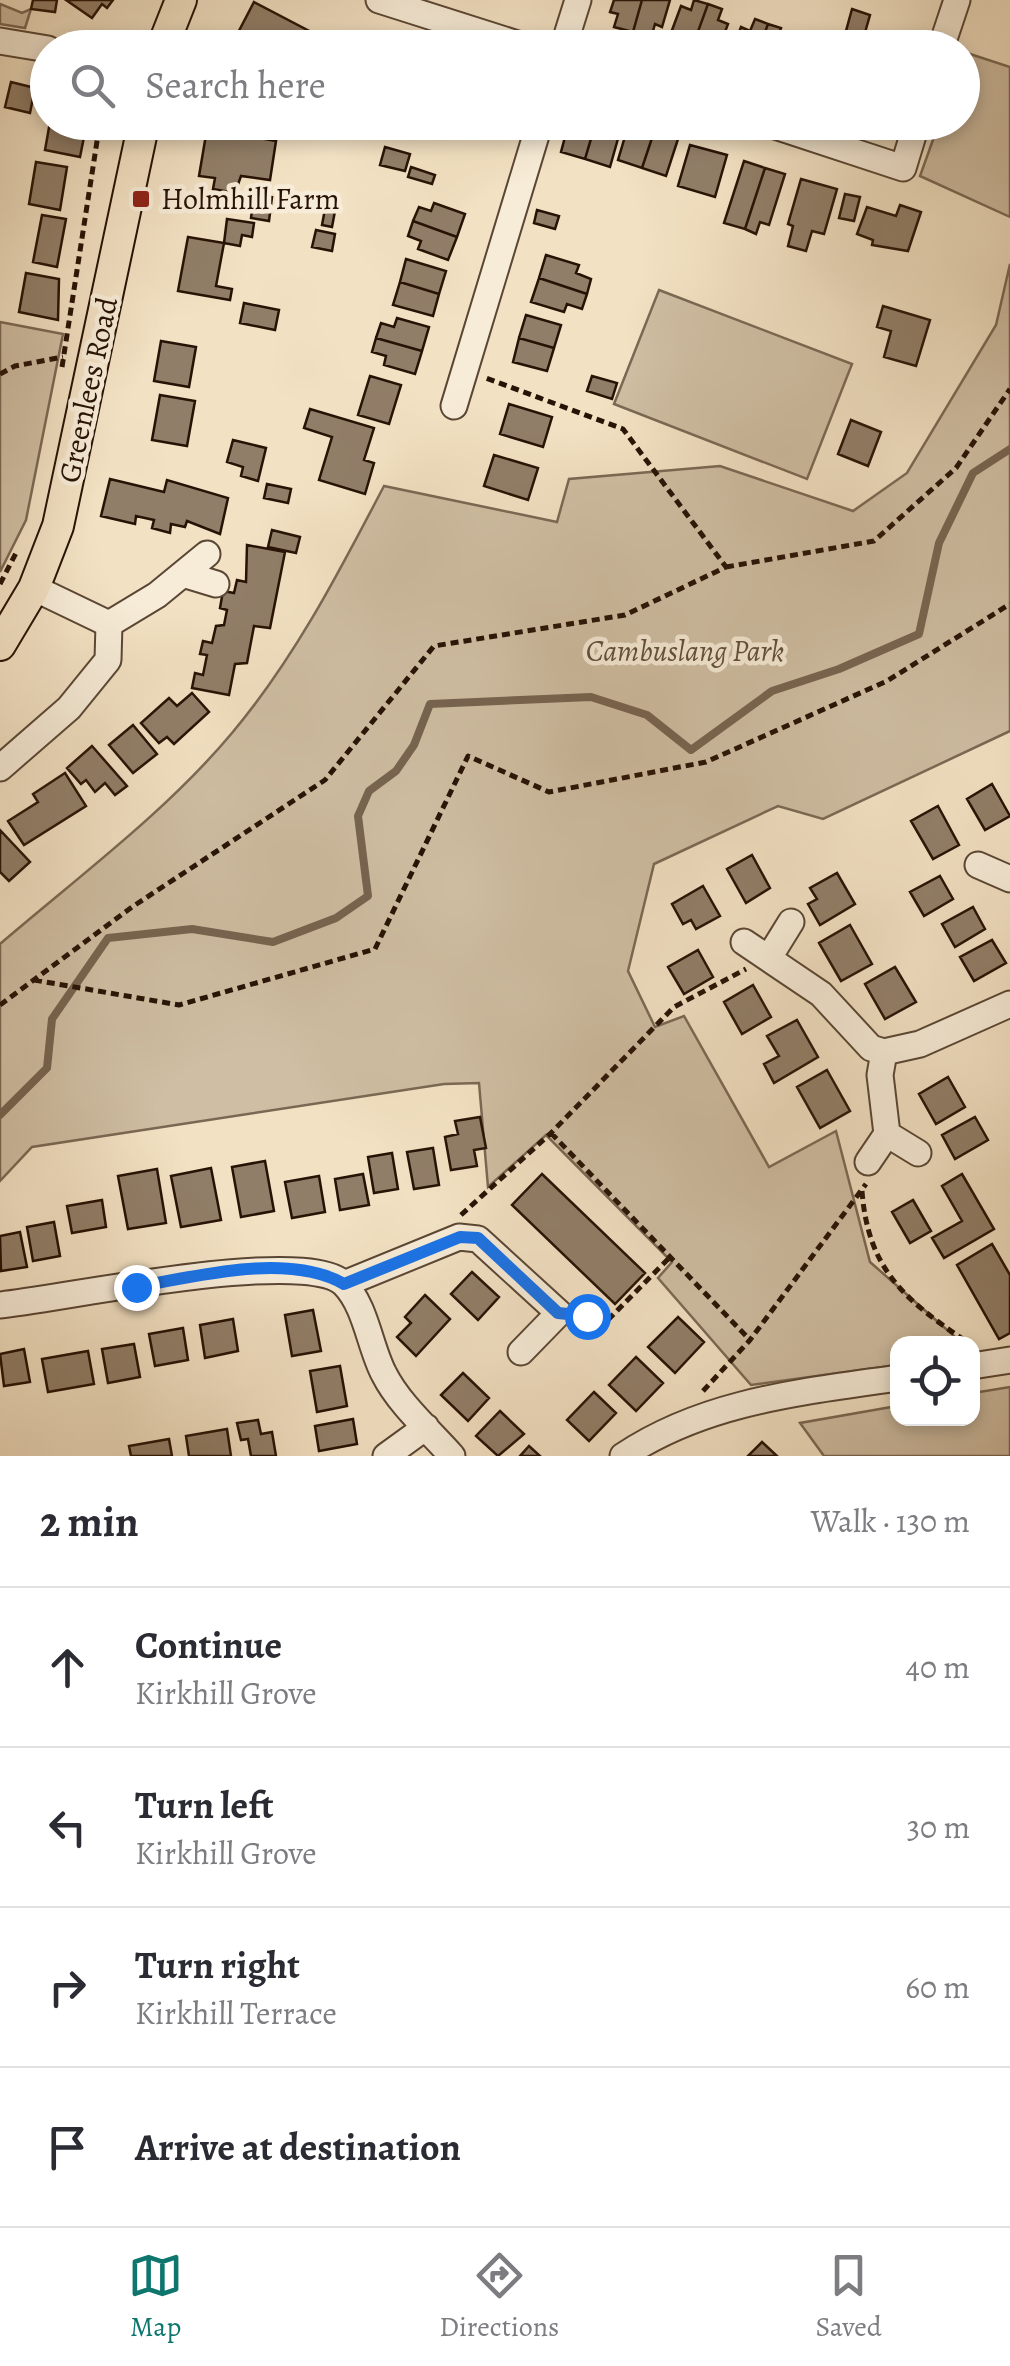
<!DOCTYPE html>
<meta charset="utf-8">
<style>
:root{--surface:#fff;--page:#f2f2f3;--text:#2b2b33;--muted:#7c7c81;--line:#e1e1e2;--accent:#0f766e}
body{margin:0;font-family:Alegreya,serif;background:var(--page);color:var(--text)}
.controls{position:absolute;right:30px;bottom:30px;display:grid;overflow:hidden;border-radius:20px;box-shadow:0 5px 15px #0003}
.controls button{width:90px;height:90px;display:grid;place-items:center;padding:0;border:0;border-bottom:2px solid var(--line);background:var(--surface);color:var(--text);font:50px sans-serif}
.stop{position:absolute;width:30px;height:30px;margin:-22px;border:8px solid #1a73e8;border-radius:50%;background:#fff}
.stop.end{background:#1a73e8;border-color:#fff;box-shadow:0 2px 10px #0008}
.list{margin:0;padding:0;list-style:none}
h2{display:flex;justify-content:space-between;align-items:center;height:130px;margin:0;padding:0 40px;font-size:42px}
h2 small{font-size:32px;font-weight:400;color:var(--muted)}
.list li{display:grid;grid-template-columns:65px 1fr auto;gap:30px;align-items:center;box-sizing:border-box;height:160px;padding:0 40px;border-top:2px solid var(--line)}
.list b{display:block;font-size:38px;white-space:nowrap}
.list p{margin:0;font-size:32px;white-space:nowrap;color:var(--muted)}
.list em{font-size:32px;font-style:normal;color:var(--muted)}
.icon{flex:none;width:55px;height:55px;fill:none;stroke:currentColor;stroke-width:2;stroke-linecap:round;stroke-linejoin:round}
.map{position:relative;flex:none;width:1010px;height:1456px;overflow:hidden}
.search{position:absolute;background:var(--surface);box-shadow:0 5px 15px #0003;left:30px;right:30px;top:30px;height:110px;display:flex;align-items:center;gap:25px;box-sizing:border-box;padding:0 35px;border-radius:55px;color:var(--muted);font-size:38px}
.sheet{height:770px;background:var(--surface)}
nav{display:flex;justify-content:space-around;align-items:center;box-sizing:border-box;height:140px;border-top:2px solid var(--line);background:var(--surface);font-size:28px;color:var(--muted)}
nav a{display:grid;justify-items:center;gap:5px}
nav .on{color:var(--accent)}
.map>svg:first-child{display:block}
</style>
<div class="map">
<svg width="1010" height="1456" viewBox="0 0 1010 1456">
<rect width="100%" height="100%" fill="#f2e1c3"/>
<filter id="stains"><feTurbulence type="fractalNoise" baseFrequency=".002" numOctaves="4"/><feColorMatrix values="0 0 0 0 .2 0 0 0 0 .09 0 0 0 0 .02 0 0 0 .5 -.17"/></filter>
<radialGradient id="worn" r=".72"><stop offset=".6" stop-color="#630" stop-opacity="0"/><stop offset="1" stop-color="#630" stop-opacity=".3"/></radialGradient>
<path fill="#cfbea3" stroke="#7b6854" stroke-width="2.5" d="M0 4 22 13 31 9 25 28 0 24Z
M964 52 1010 67V217L920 176 939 123 962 122Z
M1010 264V731L823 819 778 806 654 864 628 971 655 1027 684 1016 769 1167 836 1131 870 1262 962 1343 898 1344 897 1365 751 1385 658 1278 672 1262 546 1135 488 1187 479 1083 444 1084 32 1147 0 1181V944C78 877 166 812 232 733 295 658 339 572 384 486L557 522 569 479 720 466 853 511 907 473 996 325Z
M659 290 852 364 807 479 614 404Z
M0 322 63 334 26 520 0 572Z
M1010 1387V1456H824L800 1423 897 1406 898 1418H972L973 1393Z"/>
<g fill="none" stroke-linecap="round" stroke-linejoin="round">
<path stroke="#776450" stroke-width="8" d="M0 1115 47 1068 52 1019 108 938 192 929 273 942 336 918 368 896 358 816 369 791 396 771 414 745 430 704 591 697 647 715 691 750 772 691 839 669 919 634 939 543 973 473 1010 449"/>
</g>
<path fill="#917e68" stroke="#271205" stroke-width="2.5" d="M33 0H57L55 12 31 9Z
M66 0H113L107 8 102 4 92 18Z
M614 0H642L633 32 614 27 618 14 610 12Z
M642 0H670L662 27 655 24 651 38 633 32Z
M694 0 708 4 692 48 668 41 681 6 691 10Z
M254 2 315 34 308 48H230Z
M708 4 722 9 718 20 728 24 719 48H692Z
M852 9 870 15 864 36 846 31Z
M755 19 768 24 759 48H733L741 27 750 31Z
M768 24 781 28 777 40 786 43 785 48H759Z
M341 37 356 41 354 48H338Z
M812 38 825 42 824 48H809Z
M11 82 35 88 30 113 5 107Z
M50 122H87L80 157 45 150Z
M220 122H250L248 136 276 141 270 180 241 176 235 193 213 189 215 178 199 176 208 123Z
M429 122H456L453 132Z
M569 122H596L585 159 561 152Z
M596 122 621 128 610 167 585 159Z
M629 123 654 132 642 168 618 160Z
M654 132 678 139 666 176 642 168Z
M690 145 727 155 715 197 678 186Z
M385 147 410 154 405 171 380 165Z
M744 161 765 168 745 229 724 223Z
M36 162 67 167 60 210 29 204Z
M411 167 435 175 432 184 408 177Z
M765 168 785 174 769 225 760 222 756 234 745 229Z
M801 179 837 189 824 234 812 231 806 251 788 246 793 226 788 224Z
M845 194 860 197 854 221 839 218Z
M254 195 272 197 269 221 251 218Z
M434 203 465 214 457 237 413 221 419 207 431 211Z
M900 205 921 212 908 251 872 245 873 240 857 234 867 207 896 216Z
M325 209 335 211 332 227 322 225Z
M537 210 559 216 555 229 534 223Z
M42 215 66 219 57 267 33 262Z
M227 219 254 223 252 237 242 235 240 246 224 243Z
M413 221 457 237 448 260 418 249 421 241 408 236Z
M316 230 335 234 332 251 312 247Z
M188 237 224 243 216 286 232 289 230 300 178 291Z
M546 255 579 265 576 273 591 279 587 294 539 278Z
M406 259 446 271 439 294 400 282Z
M26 273 59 279 58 320 19 312Z
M539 278 587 294 582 309 567 304 564 312 531 302Z
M400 282 439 294 433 316 393 305Z
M244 303 279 310 275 330 240 323Z
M883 306 930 320 916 366 884 357 891 331 877 327Z
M526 315 561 325 554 348 519 338Z
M397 318 429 327 422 351 376 338 381 323 394 327Z
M376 338 422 351 415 374 384 365 386 356 372 352Z
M519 338 554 348 547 371 513 362Z
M161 341 196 347 189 387 154 381Z
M370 376 401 385 389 424 358 415Z
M592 376 617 383 612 399 587 391Z
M160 395 195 401 187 446 152 440Z
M509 404 552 417 543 447 500 434Z
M310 409 374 428 364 460 374 463 365 494 319 480 332 437 304 428Z
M851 420 881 432 868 466 838 454Z
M233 440 266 448 258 481 241 476 243 467 227 462Z
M494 455 538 468 528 500 484 486Z
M110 479 164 492 167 480 228 498 220 534 187 521 185 527 171 524 170 533 152 528 154 520 136 516 135 524 101 516Z
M267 484 291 489 288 503 264 498Z
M272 530 300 537 296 553 268 547Z
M247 545 285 552 270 628 254 626 247 663 235 664 229 695 192 688 195 673 203 675 207 655 200 654 203 641 212 643 216 626 224 625 227 610 220 608 223 591 234 593 237 580 246 582Z
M192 693 209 712 174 744 167 737 159 743 141 723 169 698 177 706Z
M133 725 157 754 133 773 109 745Z
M92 746 127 786 115 795 105 783 95 792 86 780 81 784 67 768Z
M65 773 86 806 24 845 8 821 38 802 33 794Z
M992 784 1010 816 985 830 967 799Z
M938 806 959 845 933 859 911 821Z
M0 830 30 862 9 881 0 872Z
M752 855 770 888 746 903 727 869Z
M837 873 855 904 820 925 808 904 817 899 810 888Z
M940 876 953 899 924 916 910 892Z
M703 886 720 916 696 929 691 920 683 924 672 904Z
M973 907 985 929 955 947 942 924Z
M850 925 872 964 841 981 819 943Z
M992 940 1006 963 974 981 960 957Z
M698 950 713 977 684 994 668 967Z
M895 967 916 1002 885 1019 865 984Z
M753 985 771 1017 742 1034 724 1002Z
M797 1020 818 1057 774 1083 764 1064 779 1056 767 1036Z
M827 1070 850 1111 820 1128 797 1087Z
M948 1077 965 1107 936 1124 919 1094Z
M480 1117 486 1148 474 1150 477 1166 451 1170 445 1137 458 1134 455 1121Z
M975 1117 988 1140 955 1159 942 1135Z
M433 1148 439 1185 414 1189 407 1152Z
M392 1153 398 1189 374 1193 368 1157Z
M265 1161 274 1211 241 1217 232 1167Z
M211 1168 221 1220 181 1227 171 1176Z
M157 1169 166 1223 128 1229 118 1176Z
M363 1174 369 1205 340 1210 335 1179Z
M542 1174 645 1273 615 1304 512 1205Z
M962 1174 994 1229 944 1258 932 1238 962 1221 942 1186Z
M319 1176 325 1212 292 1218 285 1182Z
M102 1200 106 1227 72 1233 67 1206Z
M913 1200 931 1231 910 1243 892 1212Z
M54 1222 60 1256 33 1261 27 1227Z
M20 1232 27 1267 1 1271 0 1236Z
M992 1244 1010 1275V1333L999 1339 957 1265Z
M472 1272 499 1297 478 1320 451 1294Z
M425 1295 450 1319 416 1356 397 1337 411 1323 405 1317Z
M313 1310 321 1351 292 1356 285 1315Z
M678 1317 704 1342 675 1373 648 1347Z
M233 1319 238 1351 205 1358 200 1325Z
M183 1328 188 1360 155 1366 149 1334Z
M134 1344 140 1377 108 1383 102 1349Z
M24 1349 30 1382 4 1386 0 1354Z
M88 1351 94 1384 48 1392 42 1359Z
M636 1357 663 1383 636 1411 609 1385Z
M340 1366 347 1406 317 1412 310 1371Z
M463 1373 489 1398 468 1421 441 1395Z
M594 1392 616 1413 589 1441 567 1420Z
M500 1411 524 1434 498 1456 476 1436Z
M353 1419 357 1444 319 1451 315 1426Z
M258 1420 261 1434 272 1432 276 1456H251L248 1439 241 1440 237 1423Z
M227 1429 231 1456H189L186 1436Z
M169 1439 172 1456H131L129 1446Z
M762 1442 777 1456H748Z
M529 1446 540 1456H520Z"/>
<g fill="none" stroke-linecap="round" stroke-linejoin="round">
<defs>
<path id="minor" d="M379 0 530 48
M0 41 48 49
M563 48 578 0
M941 48 957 0
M763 122 903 168 917 122
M454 406 540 122
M183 574 216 584
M109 624 157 595 207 554
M0 768 69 708 108 660 109 624 34 588
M978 865 1010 879
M744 942 821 994 871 1048 884 1052 920 1044 1010 1004
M770 956 791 922
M884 1052 880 1075 887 1134
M868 1162 887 1134 918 1153
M344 1284 459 1237 478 1239 559 1313 521 1352
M0 1305C62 1299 306 1246 344 1284 366 1306 370 1348 384 1374 399 1404 430 1431 452 1456
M972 1366 1010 1360
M386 1456 426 1427
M623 1456C705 1401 802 1392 898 1378"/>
<path id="major" d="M162 48 181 0
M0 645 34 588 58 526 144 122"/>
</defs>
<use href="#minor" stroke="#5a4634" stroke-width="29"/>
<use href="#major" stroke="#271205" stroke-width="34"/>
<path stroke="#271205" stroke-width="5" stroke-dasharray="8 5" stroke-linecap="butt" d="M62 367 100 122
M0 374 15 366 63 357
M726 567 874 541 956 468 1010 389
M0 584 17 551
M34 980 179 1005 375 949 468 756 549 792 706 762 887 681 1010 604
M0 1005 132 907 325 780 434 646 625 615 726 567 623 429 486 378
M551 1133 749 1339
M862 1191C868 1270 905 1300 967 1342
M461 1215 551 1133 674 1007 746 969
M580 1315 587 1316 598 1330 670 1257
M703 1391 750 1340 866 1184"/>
<use href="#minor" stroke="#f7ecd8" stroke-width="25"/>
<use href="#major" stroke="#f2e1c3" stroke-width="30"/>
</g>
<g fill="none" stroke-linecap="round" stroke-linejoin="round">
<path stroke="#1a73e8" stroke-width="12" d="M136 1287C196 1276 289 1252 344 1284L460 1237 478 1238 558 1313 587 1316"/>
</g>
<rect fill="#8f2418" stroke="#f7ecd8" stroke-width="4" x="131" y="189" width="20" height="20" rx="5"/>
<g text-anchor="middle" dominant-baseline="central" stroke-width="9" stroke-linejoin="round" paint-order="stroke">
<g font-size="30" fill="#271205" stroke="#f7ecd8" text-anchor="start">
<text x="161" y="199">Holmhill Farm</text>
</g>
<g font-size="30" fill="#271205" stroke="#f7ecd8">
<text transform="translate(88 390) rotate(-78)">Greenlees Road</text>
</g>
<g font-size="30" font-style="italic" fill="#624e3c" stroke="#f7ecd8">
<text x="685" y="651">Cambuslang Park</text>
</g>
</g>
<rect width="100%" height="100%" filter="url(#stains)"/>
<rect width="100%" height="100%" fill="url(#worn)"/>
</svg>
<div class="controls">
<button><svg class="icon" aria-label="locate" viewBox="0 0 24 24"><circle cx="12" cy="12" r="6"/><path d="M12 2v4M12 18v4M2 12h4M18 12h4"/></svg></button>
</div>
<div class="stop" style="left:587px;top:1316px"></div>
<div class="stop end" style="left:136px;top:1287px"></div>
<div class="search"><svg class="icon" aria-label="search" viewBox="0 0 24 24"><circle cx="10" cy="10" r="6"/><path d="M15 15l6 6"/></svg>Search here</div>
</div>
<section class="sheet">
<h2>2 min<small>Walk · 130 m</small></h2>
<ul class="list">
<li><svg class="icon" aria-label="ahead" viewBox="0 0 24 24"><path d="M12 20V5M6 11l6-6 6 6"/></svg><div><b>Continue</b><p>Kirkhill Grove</p></div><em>40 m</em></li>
<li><svg class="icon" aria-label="left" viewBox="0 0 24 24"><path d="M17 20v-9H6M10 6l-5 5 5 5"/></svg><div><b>Turn left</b><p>Kirkhill Grove</p></div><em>30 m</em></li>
<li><svg class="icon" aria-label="right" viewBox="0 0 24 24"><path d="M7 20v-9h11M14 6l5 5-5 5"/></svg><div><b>Turn right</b><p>Kirkhill Terrace</p></div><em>60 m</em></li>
<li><svg class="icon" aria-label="arrive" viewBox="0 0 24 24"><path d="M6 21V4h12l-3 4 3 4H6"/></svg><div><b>Arrive at destination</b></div></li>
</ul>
</section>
<nav>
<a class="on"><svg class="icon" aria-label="map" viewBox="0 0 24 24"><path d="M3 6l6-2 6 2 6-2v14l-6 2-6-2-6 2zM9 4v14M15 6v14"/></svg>Map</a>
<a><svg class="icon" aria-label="directions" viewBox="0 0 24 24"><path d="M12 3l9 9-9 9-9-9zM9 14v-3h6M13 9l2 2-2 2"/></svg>Directions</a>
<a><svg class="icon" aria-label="saved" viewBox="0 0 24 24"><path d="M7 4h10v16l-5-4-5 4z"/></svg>Saved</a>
</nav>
